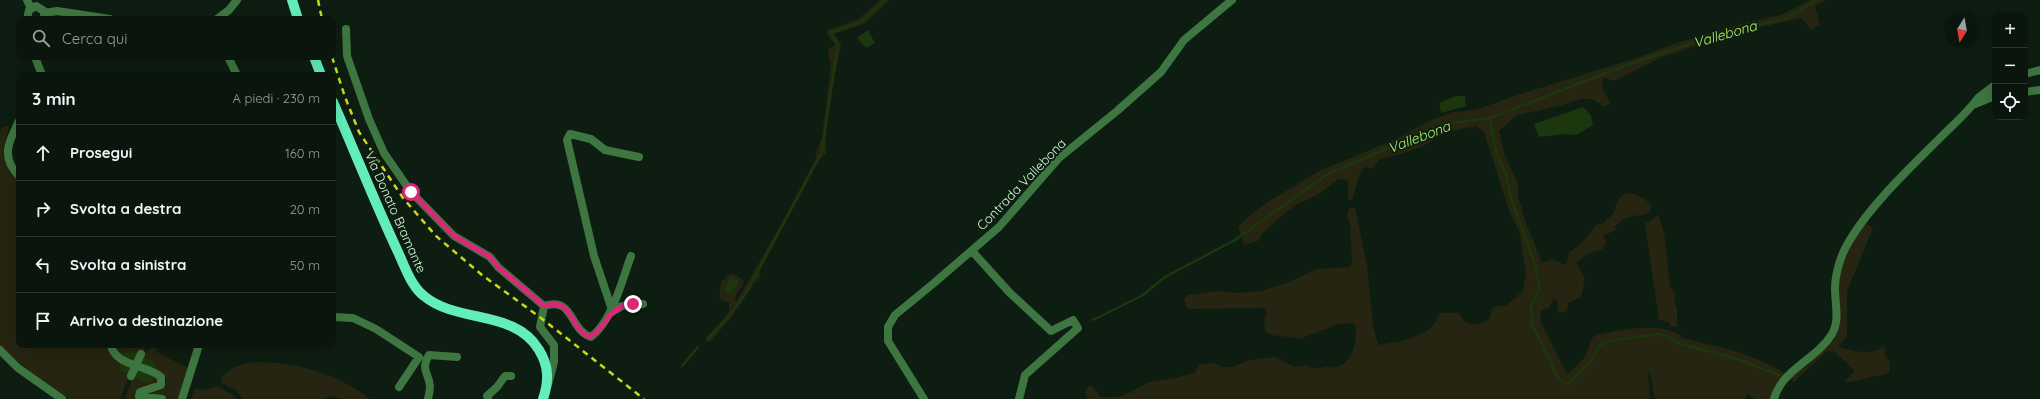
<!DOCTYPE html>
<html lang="it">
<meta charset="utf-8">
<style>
:root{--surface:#0a160d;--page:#131f16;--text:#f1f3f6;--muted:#999f9d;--line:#2a352e}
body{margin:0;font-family:Quicksand,sans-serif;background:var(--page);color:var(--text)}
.controls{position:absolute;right:12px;top:12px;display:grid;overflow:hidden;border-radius:8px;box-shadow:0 4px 16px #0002}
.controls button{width:36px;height:36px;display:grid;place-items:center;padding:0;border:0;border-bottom:1px solid var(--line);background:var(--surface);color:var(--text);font:20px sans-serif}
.compass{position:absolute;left:1944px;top:12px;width:36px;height:36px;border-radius:50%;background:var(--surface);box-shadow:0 4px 16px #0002;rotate:191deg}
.stop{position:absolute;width:12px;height:12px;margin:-9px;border:3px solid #db2777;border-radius:50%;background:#fff}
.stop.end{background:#db2777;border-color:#fff;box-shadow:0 1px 4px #0008}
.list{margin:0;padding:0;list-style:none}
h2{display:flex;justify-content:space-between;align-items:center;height:52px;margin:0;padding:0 16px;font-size:17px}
h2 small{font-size:13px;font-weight:400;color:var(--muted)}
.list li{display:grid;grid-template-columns:26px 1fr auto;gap:12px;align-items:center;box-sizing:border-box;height:56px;padding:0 16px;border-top:1px solid var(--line)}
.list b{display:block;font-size:15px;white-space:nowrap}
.list em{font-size:13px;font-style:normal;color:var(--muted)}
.icon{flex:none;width:22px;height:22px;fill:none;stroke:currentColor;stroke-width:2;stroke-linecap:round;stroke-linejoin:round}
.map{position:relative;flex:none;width:2040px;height:399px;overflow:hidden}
.search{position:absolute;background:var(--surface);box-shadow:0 4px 16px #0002;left:16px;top:16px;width:320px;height:44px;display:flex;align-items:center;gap:10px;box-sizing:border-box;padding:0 14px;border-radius:8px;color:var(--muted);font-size:15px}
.panel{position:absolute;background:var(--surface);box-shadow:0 4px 16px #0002;left:16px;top:72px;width:320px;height:276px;border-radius:8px}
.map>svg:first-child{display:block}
</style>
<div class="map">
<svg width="2040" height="399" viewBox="0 0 2040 399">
<rect width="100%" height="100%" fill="#0e1d11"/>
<path fill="#262512" d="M880 0H890L864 24 834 34 841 44C837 65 821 137 827 153L820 159 759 272 761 274 757 281H753L752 287 730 319 710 342 707 337 725 317 729 311V302L723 301 719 297 721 283 728 275 735 274 744 281C742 289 735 293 735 300L737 301 791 207 816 158V153L822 137 831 65 828 54 829 49 835 45 827 34 828 30 858 19Z
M1809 0H1827L1815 6 1820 25 1811 30 1801 18 1748 30 1662 57 1614 81 1603 78 1602 87 1610 103 1605 107 1592 99H1581L1559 106 1517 115 1499 131 1504 153 1518 184V196L1526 223 1542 263 1552 259 1566 265 1569 252C1584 245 1587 235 1597 224H1603C1606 219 1612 216 1614 212 1616 208 1616 203 1618 200 1629 187 1642 196 1651 205L1650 212C1637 218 1626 213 1615 227L1617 230 1602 236 1607 242 1601 250 1594 251 1576 262 1585 279 1581 297 1568 303 1567 311 1558 313 1557 299 1553 300 1549 307 1541 310 1540 320 1567 374C1575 368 1584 360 1588 350 1590 345 1590 341 1594 336 1615 330 1667 320 1683 338 1717 346 1755 354 1784 373L1774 388 1771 399H1755L1747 394 1745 399H1657L1654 396 1651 375 1648 372 1650 399H1085L1087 397 1085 392 1088 386 1093 387 1100 397H1118L1131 392 1149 382 1174 378 1195 373 1198 365 1215 363 1222 367H1233L1249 360 1275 357 1295 367 1306 365C1315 369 1317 369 1326 367 1330 367 1333 368 1336 367 1354 364 1358 337 1355 323L1338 324 1300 339C1288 335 1276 338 1265 332L1264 320 1267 312 1264 308 1187 309 1184 299 1188 295 1218 291 1236 293 1262 291 1289 282 1317 269 1350 267 1352 263 1350 224 1347 216 1349 208H1355L1367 266 1373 325 1378 345C1402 341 1430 339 1440 313H1459L1466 323 1475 325 1489 320 1493 307 1507 305 1523 291 1526 273 1519 231 1510 213 1484 132 1476 126 1447 132 1423 146 1401 154 1380 159 1371 169 1365 167 1360 173 1352 200 1348 199V180L1339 179 1317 195 1299 203 1279 218 1262 234 1258 241 1244 245 1238 226 1263 205 1321 170 1394 140 1427 122 1453 112 1476 110 1514 96 1633 59 1677 43 1748 22 1781 15Z
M9 125 4 151 10 173 19 178V345H108L111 355 120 361V371L129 375 120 399H69L35 378 0 345V135L1 128Z
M1658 214 1664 232 1670 286 1676 296 1674 302 1677 308V326L1672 327 1668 322 1659 320 1645 223 1650 222Z
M1865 222 1873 228 1847 291V336L1838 347C1854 351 1871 356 1885 346V356L1890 362 1889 373 1846 383V380L1855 371 1835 352 1827 351 1794 382 1789 380 1834 334 1838 277 1848 248Z
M115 345 144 346 149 345 140 354 131 352 122 357Z
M154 345H158L155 351 188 368 179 399H168L141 393 163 387 167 380C164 374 161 374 157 371 151 365 150 359 143 355Z
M253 362C295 362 337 373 370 399H341L331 396 324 399H243L236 390 221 383V379C226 369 242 364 253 362Z
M155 376 161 380 139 399H125L133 377 144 382Z
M217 386 233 395 237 399H191L195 388 204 390Z"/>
<path fill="#1c360e" d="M868 30 875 43 866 48 857 38Z
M1456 96H1465L1466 106 1441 113 1439 103Z
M1583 107 1591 115 1593 125 1576 135 1564 134 1539 137 1534 124Z
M731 277 738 280V285L731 293H726L725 289Z
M132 351 143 355 156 364 157 371 152 383 144 382 120 371V361L124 352 129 353Z"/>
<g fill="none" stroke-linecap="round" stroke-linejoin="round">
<path stroke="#1c360e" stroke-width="2.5" d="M1490 118 1496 152 1506 175 1511 197 1536 268 1540 288 1531 306 1532 324 1558 378 1568 385 1594 357 1599 346 1609 341 1658 334 1668 336 1680 344 1734 358 1779 375
M1093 320 1143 295 1165 277 1235 240 1328 174 1445 124 1490 118 1624 66 1725 32 1785 19 1817 0
M707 340 729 316 746 293 822 151 838 44 830 33 860 22 885 0
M682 366 698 347"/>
<path stroke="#3e7641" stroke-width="8" d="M27 0 31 8
M45 13 57 11 110 19
M27 19 29 10 36 6 44 11V19
M217 19 229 10 237 0
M346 29 347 56 369 119 384 153 411 192 454 236 490 257 498 267 544 306
M35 57 42 75
M228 57 237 75
M2025 74 2040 70
M2025 92 2040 90
M1975 104 1995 96
M19 121C9 141 0 157 19 176
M972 251 1009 292 1051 331 1073 320 1078 328 1025 375 1019 399
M611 307 594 256 567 140 570 134 591 139 605 150 639 157
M610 313 622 306 643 304
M333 317 353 318 376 329 419 357 399 387
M111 345C115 366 147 365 161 377V385L140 392 139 396 162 399
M0 350 18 368 62 399
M131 376 141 354
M548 385 554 362V345L540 327 544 306C574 296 569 330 591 337 612 322 622 280 631 256
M182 399 199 345
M428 399C429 395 430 390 430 386 429 373 420 370 429 355L457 357
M488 399 487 396 497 387 505 376H511
M924 399 888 341V327L895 315 934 283 999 227 1059 158 1117 111 1161 72 1184 40 1232 0
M1774 399C1782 369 1817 359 1832 334 1840 320 1835 304 1835 289 1835 275 1840 257 1847 245 1867 208 1912 166 1943 135 1955 123 1968 112 1978 98L1995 85"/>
<path stroke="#62edbb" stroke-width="10" d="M292 0 298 19
M314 57 321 75
M333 102C355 152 375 203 398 252 405 267 411 286 424 296 458 324 515 309 539 350 549 366 549 381 543 399"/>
<path stroke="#c6dc19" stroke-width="2.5" stroke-dasharray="6 5" stroke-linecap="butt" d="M318 0 322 19
M332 57 345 97 359 132 403 198 436 236 482 275 541 318 644 399"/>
</g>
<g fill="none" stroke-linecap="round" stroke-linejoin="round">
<path stroke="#db2777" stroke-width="5" d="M411 192 454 236 490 257 498 267 544 306C574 296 569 330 590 337 610 324 605 308 633 304"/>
</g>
<g text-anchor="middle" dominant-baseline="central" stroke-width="4" stroke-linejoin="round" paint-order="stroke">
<g font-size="13" fill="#cffad4" stroke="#0e1d11">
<text transform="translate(1021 184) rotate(-46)">Contrada Vallebona</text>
<text transform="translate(396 212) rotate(66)">Via Donato Bramante</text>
</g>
<g font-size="14" font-style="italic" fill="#afee69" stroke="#0e1d11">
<text transform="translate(1725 34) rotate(-16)">Vallebona</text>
<text transform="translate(1419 137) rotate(-21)">Vallebona</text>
</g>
</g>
</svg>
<div class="controls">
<button>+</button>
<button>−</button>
<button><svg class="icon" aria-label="locate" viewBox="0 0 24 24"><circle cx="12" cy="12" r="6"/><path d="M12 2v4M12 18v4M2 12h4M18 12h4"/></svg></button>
</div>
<svg class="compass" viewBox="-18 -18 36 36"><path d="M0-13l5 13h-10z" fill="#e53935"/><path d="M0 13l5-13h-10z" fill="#999f9d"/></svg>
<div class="stop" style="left:411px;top:192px"></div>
<div class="stop end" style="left:633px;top:304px"></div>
<div class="search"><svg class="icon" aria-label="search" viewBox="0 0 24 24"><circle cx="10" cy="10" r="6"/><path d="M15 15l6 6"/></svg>Cerca qui</div>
<section class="panel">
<h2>3 min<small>A piedi · 230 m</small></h2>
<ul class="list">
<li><svg class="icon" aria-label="ahead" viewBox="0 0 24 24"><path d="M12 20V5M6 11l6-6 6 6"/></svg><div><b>Prosegui</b></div><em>160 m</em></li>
<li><svg class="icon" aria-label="right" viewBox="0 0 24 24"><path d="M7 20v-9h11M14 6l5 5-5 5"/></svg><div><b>Svolta a destra</b></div><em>20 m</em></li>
<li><svg class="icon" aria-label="left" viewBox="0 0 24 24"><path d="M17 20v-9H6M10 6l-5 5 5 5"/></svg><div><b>Svolta a sinistra</b></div><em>50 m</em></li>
<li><svg class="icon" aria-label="arrive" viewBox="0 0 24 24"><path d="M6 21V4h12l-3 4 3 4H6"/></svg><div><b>Arrivo a destinazione</b></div></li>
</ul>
</section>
</div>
